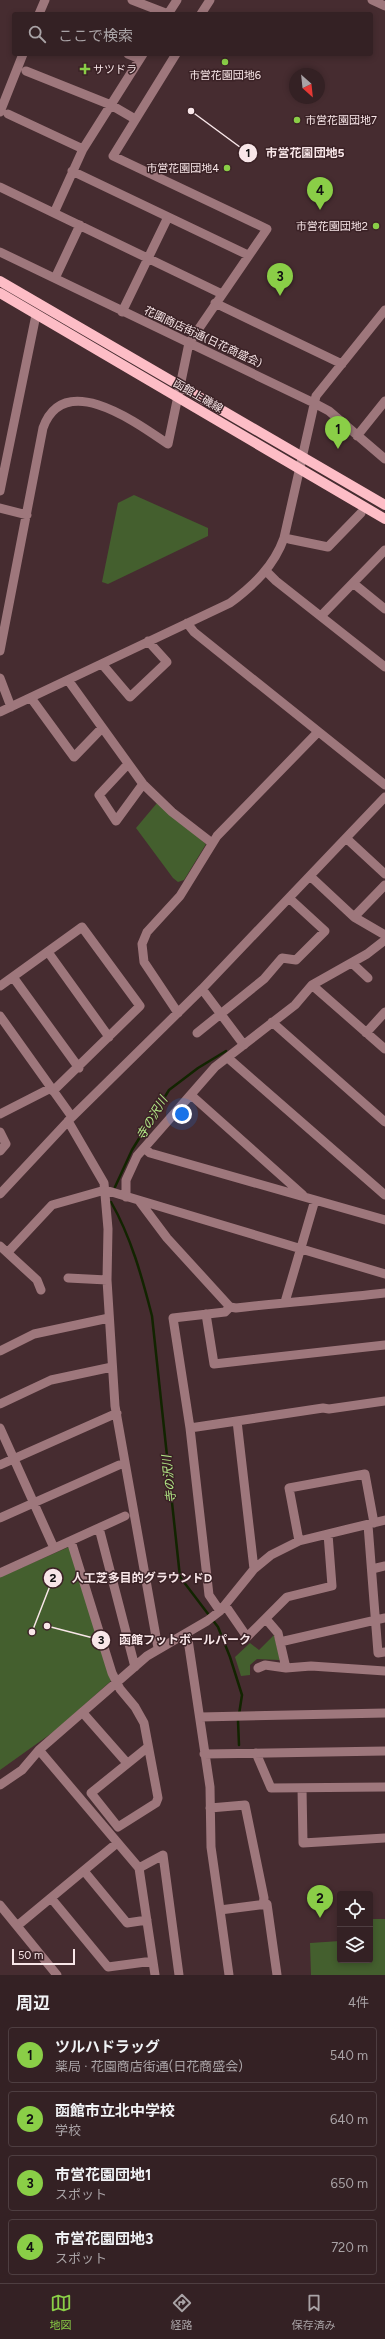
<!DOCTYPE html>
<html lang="ja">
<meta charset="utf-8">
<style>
:root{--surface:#342124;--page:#3f2e31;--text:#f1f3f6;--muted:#a9a3a6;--line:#4e3e41;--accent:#8ace47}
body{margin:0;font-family:Figtree,"Noto Sans JP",sans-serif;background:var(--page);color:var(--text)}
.controls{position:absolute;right:12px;bottom:12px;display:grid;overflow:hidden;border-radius:4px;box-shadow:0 2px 6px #0003}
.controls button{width:36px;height:36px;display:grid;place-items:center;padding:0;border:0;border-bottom:1px solid var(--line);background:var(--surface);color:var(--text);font:20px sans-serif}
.compass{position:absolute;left:289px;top:68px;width:36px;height:36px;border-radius:50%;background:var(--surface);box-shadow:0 2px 6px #0003;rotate:153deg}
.scale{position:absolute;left:12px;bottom:10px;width:63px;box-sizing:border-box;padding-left:4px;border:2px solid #f8e6e8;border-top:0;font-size:11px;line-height:14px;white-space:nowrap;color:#f8e6e8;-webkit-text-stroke:3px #3b2226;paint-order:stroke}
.you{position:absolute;left:182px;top:1114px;width:14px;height:14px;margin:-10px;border:3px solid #fff;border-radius:50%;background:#1a73e8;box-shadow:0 0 0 6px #1a73e833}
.badge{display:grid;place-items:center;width:26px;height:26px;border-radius:50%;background:var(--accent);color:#111;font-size:13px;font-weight:700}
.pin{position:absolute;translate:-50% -33px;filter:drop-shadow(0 1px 2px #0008)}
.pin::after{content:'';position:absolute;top:21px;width:14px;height:12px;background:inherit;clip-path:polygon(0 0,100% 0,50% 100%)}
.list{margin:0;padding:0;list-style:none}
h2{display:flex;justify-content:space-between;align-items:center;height:52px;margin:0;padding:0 16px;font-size:17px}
h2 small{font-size:13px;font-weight:400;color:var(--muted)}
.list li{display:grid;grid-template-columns:26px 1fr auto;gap:12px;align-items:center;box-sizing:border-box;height:56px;margin:0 8px 8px;padding:0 8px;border:1px solid var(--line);border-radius:4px}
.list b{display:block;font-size:15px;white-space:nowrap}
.list p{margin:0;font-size:13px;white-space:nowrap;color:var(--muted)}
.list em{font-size:13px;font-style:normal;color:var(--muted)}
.icon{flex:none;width:22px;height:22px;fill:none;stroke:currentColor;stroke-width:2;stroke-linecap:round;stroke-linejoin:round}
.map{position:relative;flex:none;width:385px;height:1975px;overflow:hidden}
.search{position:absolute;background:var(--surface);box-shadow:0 2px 6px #0003;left:12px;right:12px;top:12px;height:44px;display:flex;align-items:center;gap:10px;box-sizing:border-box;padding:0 14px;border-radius:4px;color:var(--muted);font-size:15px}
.sheet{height:308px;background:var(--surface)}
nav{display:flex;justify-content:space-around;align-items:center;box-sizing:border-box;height:56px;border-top:1px solid var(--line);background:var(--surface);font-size:11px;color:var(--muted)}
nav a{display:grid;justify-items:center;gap:2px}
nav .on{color:var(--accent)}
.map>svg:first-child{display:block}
</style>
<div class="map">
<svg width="385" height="1975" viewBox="0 0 385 1975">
<rect width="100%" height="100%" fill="#462c30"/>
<path fill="#445f2e" d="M134 495 208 528V536L108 584 102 582 118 503Z
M157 803 206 844 184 880 178 882 173 878 136 828Z
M71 1546 112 1680 56 1730 0 1770V1577Z
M274 1635 280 1660 257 1659 250 1665V1675L241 1676 235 1657 250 1643 259 1650Z
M370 1919H385V1975H311L310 1943 340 1941V1960H370Z"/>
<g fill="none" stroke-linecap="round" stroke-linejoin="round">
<path stroke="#122400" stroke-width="2.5" d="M115 1187 132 1150 169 1090 198 1068 226 1051
M111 1202C131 1237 142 1277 152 1316L180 1577 218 1627 230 1657 242 1695 238 1721 239 1745"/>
<path stroke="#9e777c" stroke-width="9" d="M132 0 168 14
M372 0 385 6
M39 14 45 0
M168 14 177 0
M201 14 210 0
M128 54 140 59
M26 71 111 105 135 119
M0 112 23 54
M8 114 83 149
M72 171 248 255
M0 187 222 294
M54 213 83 149 143 54
M0 252 314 403 329 411 385 459
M57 274 80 225
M215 303 342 364
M122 312 168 217
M357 436 385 401
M0 491 36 315
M0 508 27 515
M289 539 328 547 361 513
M266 571 276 581 385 667
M353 583 385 609
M321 616 385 550
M187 623 194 632 385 785
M0 651 43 428C64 369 137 423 168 444L189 343 267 229 113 156 176 54
M102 664 130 697 167 662 148 641
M0 678 11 707
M68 680 143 784 172 812 212 843
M31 698 74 757 102 728
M0 712 230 603C254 585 274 566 284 538L316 396 385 310
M128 764 99 795 116 821 143 784
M346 838 385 874
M310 876 354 917 385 935
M354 917 385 885
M48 952 109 1037
M352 963 368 978
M13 977 79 1068
M312 985 385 1049
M0 986 82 927 140 1006 53 1091
M202 989 244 1045
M178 1013 144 962 142 944 147 932 180 896 217 836 318 732
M0 1016 72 1117
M272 1022 385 1122
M197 1033 264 979 282 958 296 960 325 931 289 898
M366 1033 385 1012
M228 1058 385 1195
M191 1095 303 1195
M0 1114 51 1088
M68 1121 104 1183 108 1229 107 1280 115 1406 158 1648
M0 1132 6 1144 0 1151
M144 1148 150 1153 385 1220
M0 1194 72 1117 202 989 385 797
M126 1197V1180L137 1156 215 1067 295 1005 312 985 367 954 385 940
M140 1202 167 1238 230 1307
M0 1246 37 1280 41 1290
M8 1252 52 1205 105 1190 385 1274
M68 1278 107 1280
M285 1302 315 1200
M206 1314 214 1364 385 1345
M0 1351 34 1334 109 1318
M0 1404 51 1380 112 1367
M237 1421 254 1569
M0 1428 54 1548
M190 1428 323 1408 329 1409 385 1401
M0 1465 117 1413
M0 1518 119 1465
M368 1525 378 1653 385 1652
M99 1528 135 1667
M71 1541 112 1673 120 1689 135 1707 144 1723 158 1798 156 1803 118 1827 91 1793 148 1747
M299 1541 289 1488 365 1474 374 1523
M372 1569 385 1566
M0 1573 125 1516
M225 1605 247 1637 287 1597 332 1586 328 1534
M220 1611 209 1595 190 1428 173 1318 225 1312 230 1307 236 1308C285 1302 335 1299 385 1293
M266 1619 278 1633 280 1642 385 1618
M187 1633 210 1787 211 1847 220 1910
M280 1642 286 1668 311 1666 385 1671
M258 1668 265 1665 286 1668
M83 1713 127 1763
M200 1717 385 1713
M39 1750 139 1868 155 1975
M256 1753 271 1788 385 1787
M204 1754 385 1751
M0 1785 22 1770 39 1750 147 1656 207 1621 220 1611 254 1569 271 1555 299 1541 385 1520
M302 1788 303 1843 385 1838
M210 1808 245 1805 264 1898 263 1905
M139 1868 163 1855 179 1975
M84 1871 127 1923 147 1920
M51 1898 108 1967 153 1961
M0 1905 57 1975
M17 1926 117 1843
M229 1975 220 1910 267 1904 277 1975"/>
<path stroke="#fdbdc6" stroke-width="10" d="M0 281 385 505
M0 293 385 519"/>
</g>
<g fill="#8ace47" stroke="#3b2226" stroke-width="1.5">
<circle cx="225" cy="62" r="4"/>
<path d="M83 63h4v4h4v4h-4v4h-4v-4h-4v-4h4z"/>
<circle cx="297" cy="120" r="4"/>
<circle cx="227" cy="168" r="4"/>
<circle cx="376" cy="226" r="4"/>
</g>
<g text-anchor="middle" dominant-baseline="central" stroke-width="3" stroke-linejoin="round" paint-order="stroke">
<g font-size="11" fill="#f8e6e8" stroke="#3b2226" text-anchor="start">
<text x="93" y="69">サツドラ</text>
<text x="225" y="75" text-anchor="middle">市営花園団地6</text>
<text x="305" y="120">市営花園団地7</text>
<text x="219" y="168" text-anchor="end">市営花園団地4</text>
<text x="368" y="226" text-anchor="end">市営花園団地2</text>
</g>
<g font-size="11" fill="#f8e6e8" stroke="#3b2226">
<text transform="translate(203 337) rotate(25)">花園商店街通(日花商盛会)</text>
<text transform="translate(198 396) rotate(30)">函館上磯線</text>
</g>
<g font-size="12" font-style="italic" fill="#b3ea87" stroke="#3b2226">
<text transform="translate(152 1118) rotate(-59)">寺の沢川</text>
<text transform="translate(169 1479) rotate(-96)">寺の沢川</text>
</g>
</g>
<path fill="none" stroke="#f8e6e8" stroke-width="1.5" d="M191 111L248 153M32 1632L53 1578M47 1626L101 1640"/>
<g fill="#f8e6e8" stroke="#3b2226" stroke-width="1.5">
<circle cx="191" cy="111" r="4"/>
<circle cx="32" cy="1632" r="4"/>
<circle cx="47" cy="1626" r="4"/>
<circle cx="248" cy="153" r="10"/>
<circle cx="53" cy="1578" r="10"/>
<circle cx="101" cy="1640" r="10"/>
</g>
<g font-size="12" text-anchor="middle" font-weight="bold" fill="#111">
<text x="248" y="157">1</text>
<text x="53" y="1582">2</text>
<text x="101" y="1644">3</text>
</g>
<g font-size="12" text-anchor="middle" font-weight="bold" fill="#f8e6e8" stroke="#3b2226" stroke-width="3" stroke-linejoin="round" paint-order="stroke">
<text x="305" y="157">市営花園団地5</text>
<text x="142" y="1582">人工芝多目的グラウンドD</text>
<text x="185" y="1644">函館フットボールパーク</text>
</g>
</svg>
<div class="controls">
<button><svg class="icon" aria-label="locate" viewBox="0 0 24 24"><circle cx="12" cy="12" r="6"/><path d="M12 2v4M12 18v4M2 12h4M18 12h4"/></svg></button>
<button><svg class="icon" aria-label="layers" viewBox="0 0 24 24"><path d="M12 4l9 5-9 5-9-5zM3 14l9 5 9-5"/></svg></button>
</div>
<svg class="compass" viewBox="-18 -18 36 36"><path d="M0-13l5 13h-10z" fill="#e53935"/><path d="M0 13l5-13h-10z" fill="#a9a3a6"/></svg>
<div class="scale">50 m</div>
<div class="you"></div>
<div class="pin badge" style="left:338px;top:449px">1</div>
<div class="pin badge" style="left:320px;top:1918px">2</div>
<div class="pin badge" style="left:280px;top:296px">3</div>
<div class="pin badge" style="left:320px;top:210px">4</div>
<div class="search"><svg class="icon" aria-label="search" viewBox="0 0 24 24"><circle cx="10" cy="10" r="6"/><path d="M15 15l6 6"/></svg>ここで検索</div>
</div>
<section class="sheet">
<h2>周辺<small>4件</small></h2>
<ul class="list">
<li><span class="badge">1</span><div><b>ツルハドラッグ</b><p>薬局 · 花園商店街通(日花商盛会)</p></div><em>540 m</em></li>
<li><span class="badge">2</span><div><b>函館市立北中学校</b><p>学校</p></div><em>640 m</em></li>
<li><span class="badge">3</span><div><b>市営花園団地1</b><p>スポット</p></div><em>650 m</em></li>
<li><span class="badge">4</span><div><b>市営花園団地3</b><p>スポット</p></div><em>720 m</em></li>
</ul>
</section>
<nav>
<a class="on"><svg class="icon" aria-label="map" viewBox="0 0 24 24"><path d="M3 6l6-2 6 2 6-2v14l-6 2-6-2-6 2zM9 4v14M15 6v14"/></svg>地図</a>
<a><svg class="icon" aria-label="directions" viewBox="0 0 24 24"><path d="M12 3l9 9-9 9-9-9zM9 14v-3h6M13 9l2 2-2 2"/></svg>経路</a>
<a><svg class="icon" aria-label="saved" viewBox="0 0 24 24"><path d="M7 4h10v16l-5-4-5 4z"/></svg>保存済み</a>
</nav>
